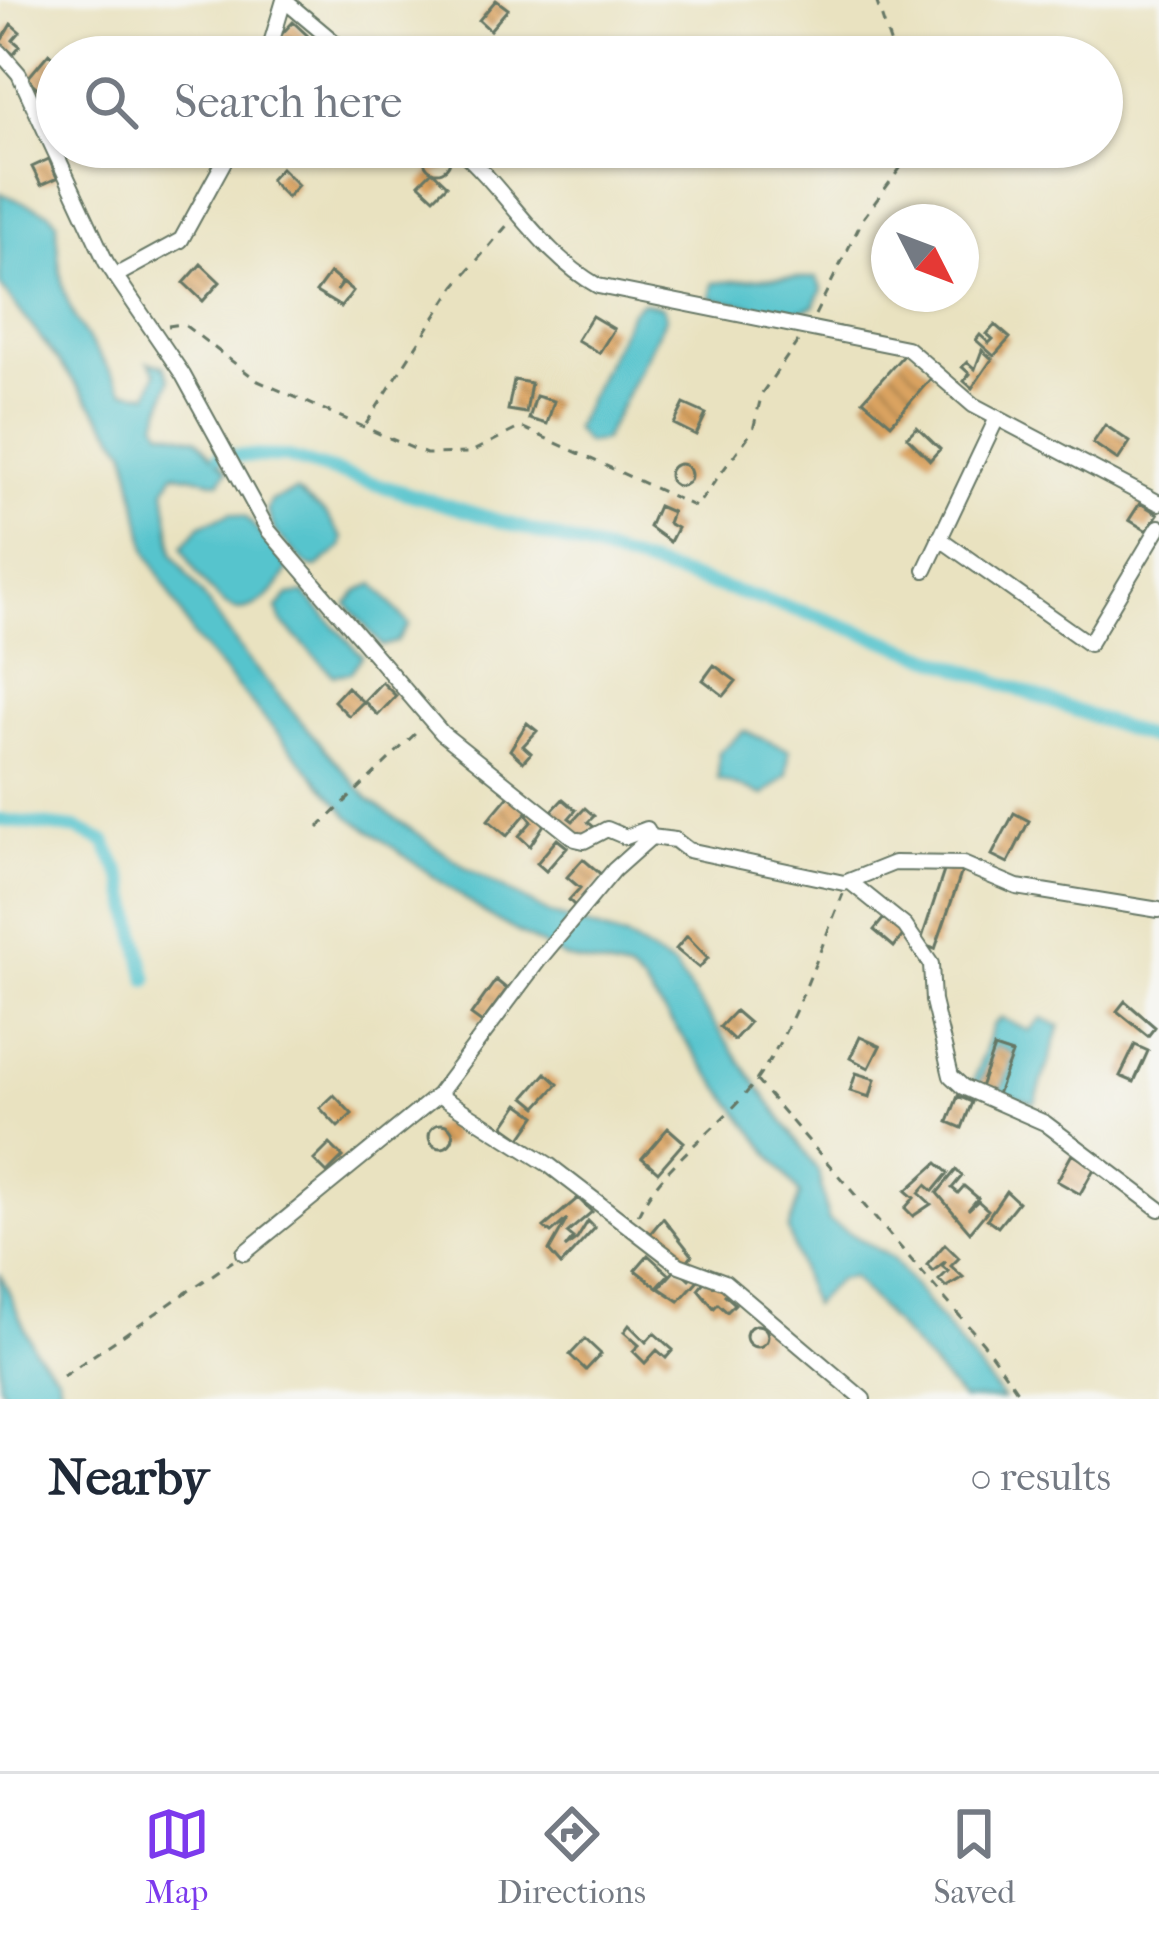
<!DOCTYPE html>
<style>
:root{--surface:#fff;--page:#f2f2f3;--text:#1f2937;--muted:#747a83;--line:#e0e1e3;--accent:#7c3aed}
body{margin:0;font-family:"IM FELL French Canon",serif;background:var(--page);color:var(--text)}
.compass{position:absolute;left:871px;top:204px;width:108px;height:108px;border-radius:50%;background:var(--surface);box-shadow:0 3px 9px #0004;rotate:132deg}
.list{margin:0;padding:0;list-style:none}
h2{display:flex;justify-content:space-between;align-items:center;height:156px;margin:0;padding:0 48px;font-size:51px}
h2 small{font-size:39px;font-weight:400;color:var(--muted)}
.icon{flex:none;width:66px;height:66px;fill:none;stroke:currentColor;stroke-width:2;stroke-linecap:round;stroke-linejoin:round}
.map{position:relative;flex:none;width:1159px;height:1399px;overflow:hidden}
.search{position:absolute;background:var(--surface);box-shadow:0 3px 9px #0004;left:36px;right:36px;top:36px;height:132px;display:flex;align-items:center;gap:30px;box-sizing:border-box;padding:0 42px;border-radius:66px;color:var(--muted);font-size:45px}
.sheet{height:372px;background:var(--surface)}
nav{display:flex;justify-content:space-around;align-items:center;box-sizing:border-box;height:168px;border-top:3px solid var(--line);background:var(--surface);font-size:33px;color:var(--muted)}
nav a{display:grid;justify-items:center;gap:6px}
nav .on{color:var(--accent)}
.map>svg:first-child{display:block}
</style>
<div class="map">
<svg width="1159" height="1399" viewBox="0 0 1159 1399">
<defs>
<pattern id="building-back-hatch" width="6" height="6" patternUnits="userSpaceOnUse" patternTransform="scale(3)"><rect width="6" height="6" fill="#daa360"/><path d="M-1 5l2 2M0 0l6 6M5-1l2 2" fill="none" stroke="#b08650"/></pattern>
</defs>
<rect width="100%" height="100%" fill="#f6f6f2"/>
<filter id="ink" filterUnits="userSpaceOnUse"><feTurbulence type="fractalNoise" baseFrequency=".00833" numOctaves="2"/><feDisplacementMap in="SourceGraphic" scale="24" xChannelSelector="R" yChannelSelector="G"/><feConvolveMatrix kernelMatrix="1 2 1 2 8 2 1 2 1" color-interpolation-filters="sRGB"/></filter>
<filter id="wash" filterUnits="userSpaceOnUse"><feTurbulence type="fractalNoise" baseFrequency=".004" numOctaves="4" result="noise"/><feDisplacementMap in="SourceGraphic" scale="48" xChannelSelector="R" yChannelSelector="G"/><feGaussianBlur stdDeviation="2.7" result="paint"/><feColorMatrix in="noise" values="0 0 0 0 0 0 0 0 0 0 0 0 0 0 0 0 0 1.4 0 .05"/><feComposite in="paint" operator="in"/></filter>
<g filter="url(#wash)">
<rect width="100%" height="100%" fill="#e9e2c0"/>
<path fill="#57c4cd" stroke="#3b8080" stroke-width="3" d="M0 193 50 213 57 222C57 312 77 320 124 391L149 394 156 372 149 362 164 366 170 380 157 422 161 430 196 438 227 471 219 482 174 473 165 489 173 554 248 660 369 800 465 867 550 914 626 938 674 967 818 1171 828 1220 892 1258 1003 1399H962L852 1277 839 1279 812 1305 788 1230 800 1194 643 984 629 972 565 958 489 916 349 816 194 637 147 552 126 449 0 285Z
M765 278H816L822 289 814 306 795 314 710 298 713 283Z
M642 302 663 307 666 317 603 441 586 443 574 429 631 312Z
M296 491 326 514 343 539 341 548 317 567 308 566 275 532 267 510 271 501Z
M231 513 246 517 288 567C283 584 260 610 239 610 220 609 187 563 183 546L201 525Z
M374 584 409 625 396 642 382 646 347 604 359 590Z
M304 593 362 656 350 673 333 675 282 622 277 608 289 595Z
M744 731 789 750 787 775 764 795 718 779 719 752Z
M1002 1018 1029 1031 1042 1018 1060 1026 1035 1103 1000 1093 1015 1055 996 1045 979 1085 973 1083 993 1025Z
M0 1273 34 1349 58 1376 61 1399H6L0 1384Z"/>
<g fill="none" stroke-linecap="round" stroke-linejoin="round">
<path stroke="#57c4cd" stroke-width="14" d="M220 455 286 457 820 617 1159 741
M0 820 77 829 105 842 124 881 147 980"/>
</g>
<g id="blocks">
<path fill="url(#building-back-hatch)" d="M496 0 508 9 490 30 479 20Z
M293 22 307 35 291 52 277 39Z
M11 24 20 32 13 40 20 46 13 54 0 43Z
M49 53 57 60V77L43 93 27 79Z
M424 159a13 13 0 1 1 26 0a13 13 0 1 1-26 0Z
M49 159 57 178 41 185 32 167Z
M281 168 298 185 287 197 270 180Z
M432 171 447 185 434 198 419 184Z
M201 264 220 282 203 301 184 283Z
M330 273 341 282 337 291 343 283 353 291 341 307 316 292Z
M592 316 614 329 599 353 577 340Z
M995 325 1010 338 994 356 976 340 980 335 989 343 993 339 987 334Z
M982 350 992 359 972 388 964 381 970 374 962 367 967 362 975 369Z
M907 351 934 375 891 424 863 400Z
M514 380 531 383 526 413 508 410Z
M536 396 554 401 547 424 529 419Z
M684 404 706 414 696 435 674 424Z
M1105 425 1130 442 1118 460 1093 443Z
M917 427 940 449 930 460 907 437Z
M669 475a11 11 0 1 1 22 0a11 11 0 1 1-22 0Z
M1140 503 1158 514 1147 531 1129 520Z
M658 506 672 512 668 523 677 528 670 542 649 527Z
M714 665 736 681 724 696 703 680Z
M382 682 396 696 378 715 364 701Z
M347 687 363 702 349 716 334 701Z
M527 723 537 731 523 746 531 753 523 762 510 750Z
M509 795 528 811 507 836 488 820Z
M563 799 576 810 569 818 573 821 585 808 594 816 588 822 595 828 583 840 549 814Z
M533 808 547 820 530 846 519 836 532 821 527 815Z
M1014 813 1029 821 1008 863 992 855Z
M557 839 567 847 546 871 537 863Z
M583 859 603 876 576 907 569 900 580 888 567 877Z
M946 865 962 871 935 949 920 944Z
M884 918 904 934 894 947 874 930Z
M687 936 708 958 699 968 676 949Z
M496 980 507 989 482 1023 471 1015Z
M1125 1001 1155 1027 1148 1036 1117 1011Z
M735 1011 749 1023 734 1040 720 1027Z
M860 1037 880 1046 869 1068 850 1058Z
M1135 1045 1148 1051 1134 1082 1120 1076Z
M994 1048 1012 1054 996 1097 979 1090Z
M546 1073 558 1084 537 1107 525 1097Z
M856 1073 875 1079 870 1097 850 1091Z
M334 1095 352 1114 338 1127 320 1108Z
M958 1096 972 1102 962 1128 948 1122Z
M519 1104 536 1116 521 1138 504 1126Z
M429 1136a12 12 0 1 1 24 0a12 12 0 1 1-24 0Z
M668 1128 684 1142 658 1172 642 1158Z
M330 1144 343 1157 327 1173 314 1160Z
M1072 1154 1095 1167 1080 1194 1057 1181Z
M937 1163 948 1173 933 1191 926 1185 919 1193 931 1204 913 1216 905 1208 914 1198 906 1191Z
M956 1170 962 1176 952 1188 958 1193 964 1186 978 1198 968 1210 978 1201 988 1210 970 1232 937 1193Z
M1006 1191 1018 1202 998 1227 987 1219Z
M578 1198 592 1212 567 1233 573 1238 565 1248 577 1239 588 1221 595 1228 561 1265 549 1251 567 1219 551 1233 544 1227Z
M663 1218 692 1255 685 1264 649 1235Z
M945 1244 959 1258 951 1266 963 1277 946 1287 939 1280 948 1271 942 1266 946 1261 933 1271 927 1265Z
M648 1255 669 1274 657 1287 635 1270Z
M677 1268 689 1279 694 1274 699 1279 679 1301 659 1288Z
M708 1277 731 1289 725 1295 735 1304 727 1312 718 1304 714 1308 698 1289Z
M746 1336a11 11 0 1 1 22 0a11 11 0 1 1-22 0Z
M629 1325 646 1342 654 1333 673 1350 666 1358 657 1350 645 1363 633 1351 639 1345 624 1332Z
M585 1339 601 1354 586 1370 570 1355Z"/>
</g>
</g>
<g filter="url(#ink)">
<use href="#blocks" fill-opacity="0" stroke="#667765" stroke-width="3"/>
<g fill="none" stroke-linecap="round" stroke-linejoin="round">
<defs>
<path id="street" d="M284 0 352 57
M0 52 19 74 106 262 183 375 268 530 442 733 575 839 584 841 607 829 626 837 647 829 651 837 675 840 688 850 844 883 894 863 963 864 1017 887 1159 910
M267 57 284 0
M457 147C508 191 539 253 598 286L907 348 973 405 1159 503
M115 276 181 240 232 147
M939 538 1089 644 1159 527
M925 570 997 418
M651 837 614 870 538 961 438 1095 549 1165 679 1265 725 1282 863 1399
M849 881 905 926 931 964 933 1001 951 1076 963 1087 1045 1123 1159 1209
M244 1253 438 1095"/>
</defs>
<use href="#street" stroke="#667765" stroke-width="18"/>
<path stroke="#667765" stroke-width="3" stroke-dasharray="9 9" stroke-linecap="butt" d="M876 0 895 57
M815 315 864 217 916 147
M168 326 183 324 258 381 426 454 469 453 521 427 696 507 753 430 762 393 800 338
M366 424 455 286 510 222
M318 828 420 729
M756 1080 984 1344 1023 1399
M638 1215C661 1164 721 1128 755 1082 796 1025 816 958 843 894
M63 1376 233 1261"/>
<use href="#street" stroke="#fff" stroke-width="14"/>
</g>
</g>
</svg>
<svg class="compass" viewBox="-18 -18 36 36"><path d="M0-13l5 13h-10z" fill="#e53935"/><path d="M0 13l5-13h-10z" fill="#747a83"/></svg>
<div class="search"><svg class="icon" aria-label="search" viewBox="0 0 24 24"><circle cx="10" cy="10" r="6"/><path d="M15 15l6 6"/></svg>Search here</div>
</div>
<section class="sheet">
<h2>Nearby<small>0 results</small></h2>
<ul class="list">
</ul>
</section>
<nav>
<a class="on"><svg class="icon" aria-label="map" viewBox="0 0 24 24"><path d="M3 6l6-2 6 2 6-2v14l-6 2-6-2-6 2zM9 4v14M15 6v14"/></svg>Map</a>
<a><svg class="icon" aria-label="directions" viewBox="0 0 24 24"><path d="M12 3l9 9-9 9-9-9zM9 14v-3h6M13 9l2 2-2 2"/></svg>Directions</a>
<a><svg class="icon" aria-label="saved" viewBox="0 0 24 24"><path d="M7 4h10v16l-5-4-5 4z"/></svg>Saved</a>
</nav>
